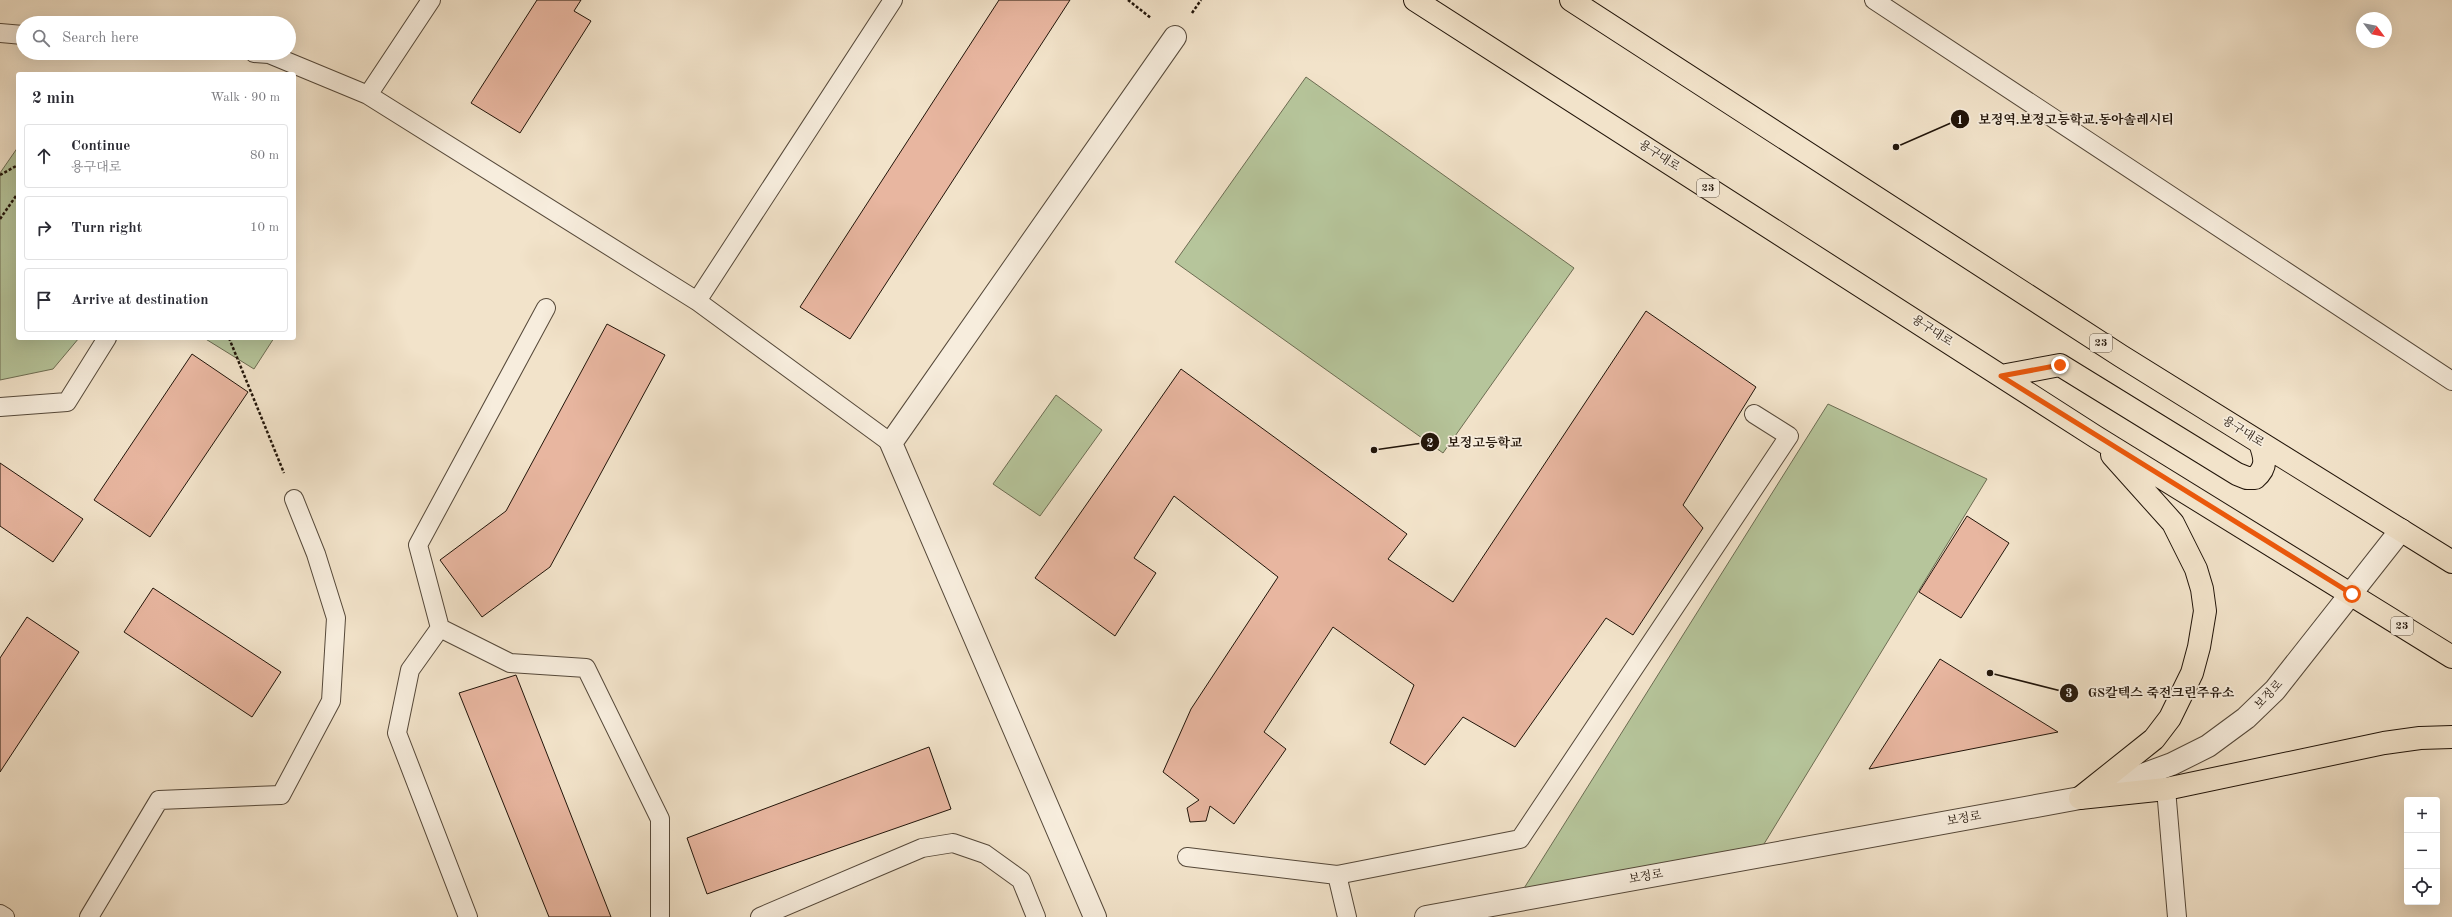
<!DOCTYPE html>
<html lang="en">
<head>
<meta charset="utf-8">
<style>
	body { margin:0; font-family:"Old Standard TT","Noto Serif KR",serif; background:#f2f2f3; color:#2b2b33 }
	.controls { position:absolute; right:12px; bottom:12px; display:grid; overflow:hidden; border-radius:4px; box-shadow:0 4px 16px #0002 }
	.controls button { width:36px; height:36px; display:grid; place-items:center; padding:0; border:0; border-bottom:1px solid #e1e1e2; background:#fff; color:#2b2b33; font:20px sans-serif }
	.compass { position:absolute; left:2356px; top:12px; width:36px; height:36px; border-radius:50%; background:#fff; box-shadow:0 4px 16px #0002; rotate:122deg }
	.stop { position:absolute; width:12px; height:12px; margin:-9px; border:3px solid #ea580c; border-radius:50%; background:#fff }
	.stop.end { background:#ea580c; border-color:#fff; box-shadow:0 1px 4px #0008 }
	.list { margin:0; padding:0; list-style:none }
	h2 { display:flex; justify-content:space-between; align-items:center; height:52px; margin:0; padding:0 16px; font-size:17px }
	h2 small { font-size:13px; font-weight:400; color:#7c7c81 }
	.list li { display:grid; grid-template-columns:26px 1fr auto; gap:12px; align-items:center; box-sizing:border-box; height:64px; margin:0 8px 8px; padding:0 8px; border:1px solid #e1e1e2; border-radius:4px }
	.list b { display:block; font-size:15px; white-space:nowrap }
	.list p { margin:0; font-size:13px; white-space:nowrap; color:#7c7c81 }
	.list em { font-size:13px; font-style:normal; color:#7c7c81 }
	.icon { flex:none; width:22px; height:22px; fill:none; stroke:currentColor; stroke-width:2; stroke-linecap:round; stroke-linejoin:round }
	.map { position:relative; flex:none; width:2452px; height:917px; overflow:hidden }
	.search { position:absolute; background:#fff; box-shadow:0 4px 16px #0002; left:16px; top:16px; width:280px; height:44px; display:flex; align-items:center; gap:10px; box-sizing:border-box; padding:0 14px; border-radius:22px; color:#7c7c81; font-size:15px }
	.panel { position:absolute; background:#fff; box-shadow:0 4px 16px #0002; left:16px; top:72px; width:280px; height:268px; border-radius:4px }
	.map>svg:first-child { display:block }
</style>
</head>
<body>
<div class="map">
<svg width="2452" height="917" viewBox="0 0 2452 917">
	<rect width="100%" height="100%" fill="#f2e3ca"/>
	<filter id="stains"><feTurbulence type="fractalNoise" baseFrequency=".005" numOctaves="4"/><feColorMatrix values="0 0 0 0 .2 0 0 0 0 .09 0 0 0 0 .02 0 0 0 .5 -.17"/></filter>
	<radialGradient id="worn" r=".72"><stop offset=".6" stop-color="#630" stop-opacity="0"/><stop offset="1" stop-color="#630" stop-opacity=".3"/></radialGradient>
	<path fill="#b6c59b" stroke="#6c6c52" d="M1306,77l268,191 -131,185 -268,-191z
		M18,147v191h61l-26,31 -53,11v-207z
		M204,338h70l-20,31z
		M1056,395l46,35 -62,86 -47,-32z
		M1828,404l159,75 -231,378 -240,44z"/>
	<path fill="#e8b6a0" stroke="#211409" d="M537,0h44l-7,11 17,10 -71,112 -49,-30z
		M999,0h71l-220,339 -50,-32z
		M1646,311l110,76 -73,118 20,23 -70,107 -27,-17 -91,129 -52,-30 -38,48 -35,-22 24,-58 -81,-58 -69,105 22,17 -52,75 -24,-18 -4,15 -16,1 -3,-14 12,-8 -36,-28 28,-63 87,-132 -104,-81 -40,62 22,15 -41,63 -80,-58 146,-209 226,165 -19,25 65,43z
		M607,324l58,31 -115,212 -68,50 -42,-57 66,-49z
		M192,354l56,38 -98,145 -56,-37z
		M0,463l83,56 -30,43 -53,-36z
		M1967,516l42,27 -48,75 -42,-26z
		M153,588l128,84 -29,45 -128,-85z
		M27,617l52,35 -79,120v-114z
		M1940,659l118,73 -189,37z
		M516,675l95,242h-62l-90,-224z
		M929,747l22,62 -244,85 -20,-56z"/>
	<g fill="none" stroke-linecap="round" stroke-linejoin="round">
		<g stroke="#554839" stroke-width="20">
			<path id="service" d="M1874,0l578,381
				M0,33l23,2
				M254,53l15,1 99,41 329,206 194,142
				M368,95l63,-95
				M697,301l196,-301
				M546,308l-128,237 22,83 70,35 76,5 74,151v98
				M0,407l67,-5 40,-64
				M440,628l-30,42 -13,63 71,184
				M2166,789l11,128
				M1187,857l150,18 10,42
				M1337,875l183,-36 269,-403 -35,-22
				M0,914l5,3
				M89,917l70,-117 122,-5 50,-94 5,-83 -20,-64 -22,-55
				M760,917l162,-69 31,-5 32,11 36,26 15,37"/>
		</g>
		<g stroke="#554839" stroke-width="24">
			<path id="minor" d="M1095,917l-204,-474 284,-406"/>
		</g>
		<g stroke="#554839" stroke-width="24">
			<path id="tertiary" d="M1426,917l654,-119 92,-34 36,-18 38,-28 29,-28 126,-160"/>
		</g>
		<g stroke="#211409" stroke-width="24">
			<path id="primary" d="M1415,0l681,437 356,220
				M1571,0l550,356 331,206
				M2001,376l59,-11 177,109 10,4h8c13,-11 10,-21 5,-35
				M2080,798l74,-59 16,-21 22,-45 7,-26 6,-36 -3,-22 -6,-20 -23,-46 -61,-68
				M2080,798l86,-9 218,-46 36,-5 32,-1"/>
		</g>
		<path stroke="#211409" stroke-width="2.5" stroke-dasharray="3 2" stroke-linecap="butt" d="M1128,0l23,18
			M1192,13l9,-13
			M0,175l18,-10
			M0,219l18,-26
			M229,338l55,135"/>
		<use href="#service" stroke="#f7eddd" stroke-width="18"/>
		<use href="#minor" stroke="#f7eddd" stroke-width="22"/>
		<use href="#tertiary" stroke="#f7eddd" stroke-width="22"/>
		<use href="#primary" stroke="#f2e3ca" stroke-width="22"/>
	</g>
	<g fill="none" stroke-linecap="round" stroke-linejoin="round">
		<path stroke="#ea580c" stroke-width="5" d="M2060,365l-59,11 351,218"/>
	</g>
	<g text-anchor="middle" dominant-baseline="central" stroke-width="3.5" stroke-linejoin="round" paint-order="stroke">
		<g fill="#f7eddd" stroke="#615549" stroke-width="1">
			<rect x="1697" y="179" width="22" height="18" rx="3"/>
			<rect x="2090" y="334" width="22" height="18" rx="3"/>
			<rect x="2391" y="617" width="22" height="18" rx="3"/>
		</g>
		<g font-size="11" font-weight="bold" fill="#211409">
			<text x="1708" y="188">23</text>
			<text x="2101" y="343">23</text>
			<text x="2402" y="626">23</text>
		</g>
		<g font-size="12" fill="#211409" stroke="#f7eddd">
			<text transform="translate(1659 156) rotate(33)">용구대로</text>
			<text transform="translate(1932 331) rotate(33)">용구대로</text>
			<text transform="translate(2243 432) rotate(32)">용구대로</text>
			<text transform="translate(2269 695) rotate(-47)">보정로</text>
			<text transform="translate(1964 819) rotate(-10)">보정로</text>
			<text transform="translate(1646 877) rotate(-10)">보정로</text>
		</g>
	</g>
	<path fill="none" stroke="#211409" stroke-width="1.5" d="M1896 147L1960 119M1374 450L1430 442M1990 673L2069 693"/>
	<g fill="#211409" stroke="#f7eddd" stroke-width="1.5">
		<circle cx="1896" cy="147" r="4"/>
		<circle cx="1374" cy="450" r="4"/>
		<circle cx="1990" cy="673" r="4"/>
		<circle cx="1960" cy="119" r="10"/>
		<circle cx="1430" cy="442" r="10"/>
		<circle cx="2069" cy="693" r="10"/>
	</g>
	<g font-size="12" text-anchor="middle" font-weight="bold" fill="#fff">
		<text x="1960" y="124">1</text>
		<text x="1430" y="447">2</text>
		<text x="2069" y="697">3</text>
	</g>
	<g font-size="13" text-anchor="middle" font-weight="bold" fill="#211409" stroke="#f7eddd" stroke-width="3.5" stroke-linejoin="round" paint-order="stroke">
		<text x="2076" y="124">보정역.보정고등학교.동아솔레시티</text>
		<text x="1485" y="447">보정고등학교</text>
		<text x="2161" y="697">GS칼텍스 죽전크린주유소</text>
	</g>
	<rect width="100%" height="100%" filter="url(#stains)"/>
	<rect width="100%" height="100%" fill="url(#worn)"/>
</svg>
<div class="controls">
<button>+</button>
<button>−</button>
<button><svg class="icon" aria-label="locate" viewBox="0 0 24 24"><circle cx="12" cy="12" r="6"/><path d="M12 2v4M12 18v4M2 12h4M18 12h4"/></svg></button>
</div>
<svg class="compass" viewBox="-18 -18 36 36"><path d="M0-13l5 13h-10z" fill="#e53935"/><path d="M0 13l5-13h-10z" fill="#7c7c81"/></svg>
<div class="stop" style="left:2352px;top:594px"></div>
<div class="stop end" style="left:2060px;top:365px"></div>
<div class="search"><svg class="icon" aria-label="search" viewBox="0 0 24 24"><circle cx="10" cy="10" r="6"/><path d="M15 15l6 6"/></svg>Search here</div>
<section class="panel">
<h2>2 min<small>Walk · 90 m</small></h2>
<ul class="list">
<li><svg class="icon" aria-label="ahead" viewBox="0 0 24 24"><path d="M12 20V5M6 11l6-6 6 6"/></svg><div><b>Continue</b><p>용구대로</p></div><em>80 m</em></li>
<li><svg class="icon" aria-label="right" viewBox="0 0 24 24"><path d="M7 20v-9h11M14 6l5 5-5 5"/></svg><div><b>Turn right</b></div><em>10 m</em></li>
<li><svg class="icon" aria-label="arrive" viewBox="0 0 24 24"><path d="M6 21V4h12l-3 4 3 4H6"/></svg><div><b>Arrive at destination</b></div></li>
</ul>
</section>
</div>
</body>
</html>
